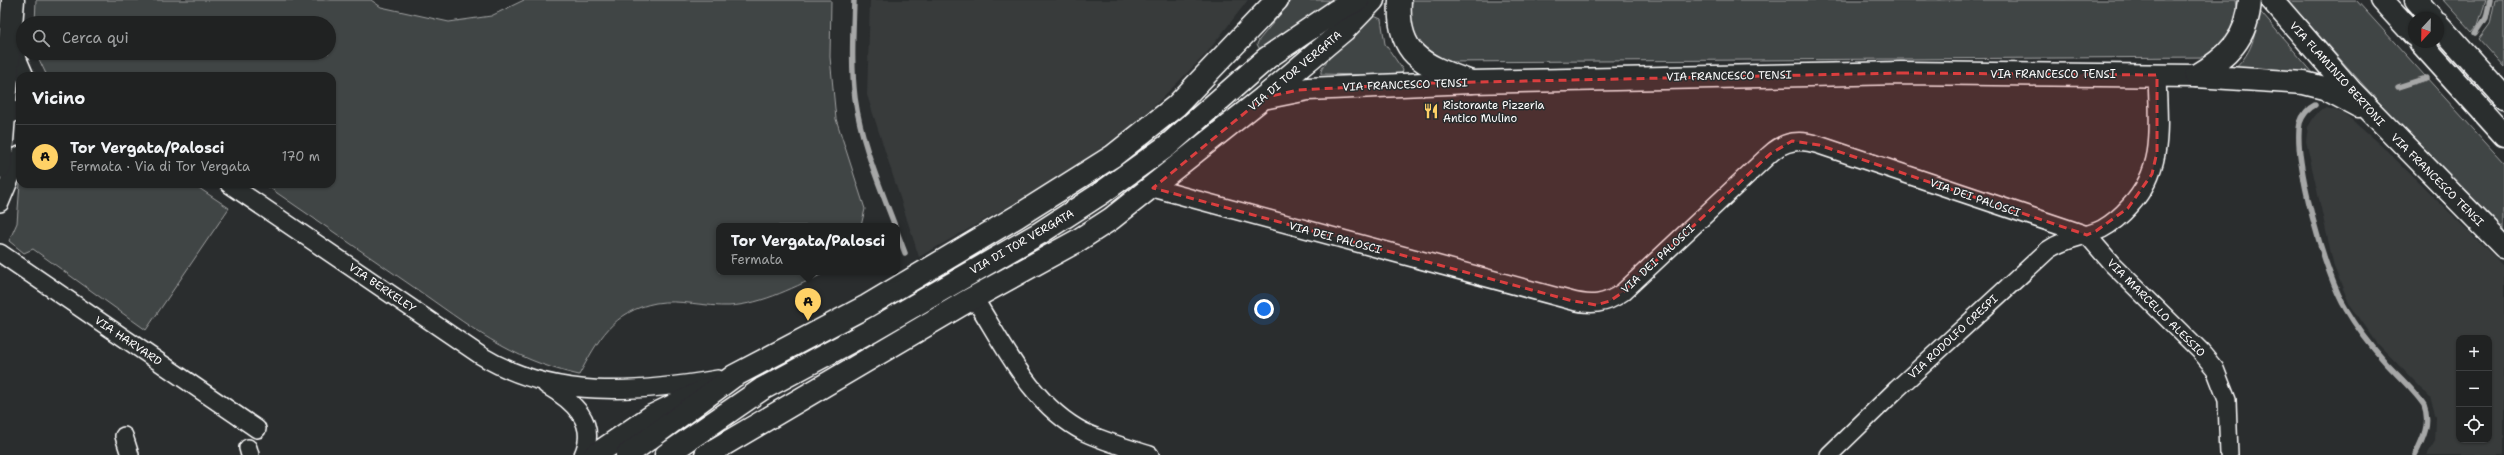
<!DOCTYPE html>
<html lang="it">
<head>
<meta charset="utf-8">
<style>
	body { margin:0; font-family:"Shantell Sans",sans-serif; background:#282a2a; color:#f1f3f6 }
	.controls { position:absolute; right:12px; bottom:12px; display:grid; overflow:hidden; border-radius:8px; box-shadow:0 1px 3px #0004 }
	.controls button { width:36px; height:36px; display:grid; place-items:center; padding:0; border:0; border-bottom:1px solid #3d3f40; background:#202222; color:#f1f3f6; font:20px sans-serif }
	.compass { position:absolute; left:2408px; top:12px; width:36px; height:36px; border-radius:50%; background:#202222; box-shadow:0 1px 3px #0004; rotate:202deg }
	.you { position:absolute; left:1264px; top:309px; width:14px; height:14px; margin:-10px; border:3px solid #fff; border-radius:50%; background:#1a73e8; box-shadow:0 0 0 6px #1a73e833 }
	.badge { display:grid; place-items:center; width:26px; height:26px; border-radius:50%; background:#ffd166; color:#111; font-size:13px; font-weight:700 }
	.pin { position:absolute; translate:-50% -33px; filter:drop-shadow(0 1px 2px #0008) }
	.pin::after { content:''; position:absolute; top:21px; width:14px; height:12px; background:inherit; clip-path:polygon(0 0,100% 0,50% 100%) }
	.popup { position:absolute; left:716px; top:223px; width:184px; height:52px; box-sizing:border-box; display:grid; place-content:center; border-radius:8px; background:#202222; filter:drop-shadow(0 1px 3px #0005); font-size:13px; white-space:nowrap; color:#a2a4a5 }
	.popup b { font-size:15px; color:#f1f3f6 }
	.popup::after { content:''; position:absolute; left:50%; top:100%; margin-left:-8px; border:8px solid transparent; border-top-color:#202222 }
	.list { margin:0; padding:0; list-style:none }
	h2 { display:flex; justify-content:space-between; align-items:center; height:52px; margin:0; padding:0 16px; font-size:17px }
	h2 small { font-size:13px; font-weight:400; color:#a2a4a5 }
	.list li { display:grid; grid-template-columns:26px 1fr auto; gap:12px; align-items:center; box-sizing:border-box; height:64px; padding:0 16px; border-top:1px solid #3d3f40 }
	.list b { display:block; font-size:15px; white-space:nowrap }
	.list p { margin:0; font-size:13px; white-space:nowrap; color:#a2a4a5 }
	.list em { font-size:13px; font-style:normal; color:#a2a4a5 }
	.icon { flex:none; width:22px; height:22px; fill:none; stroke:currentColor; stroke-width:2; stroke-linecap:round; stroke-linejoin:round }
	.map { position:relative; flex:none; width:2504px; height:455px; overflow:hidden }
	.search { position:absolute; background:#202222; box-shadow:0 1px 3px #0004; left:16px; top:16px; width:320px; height:44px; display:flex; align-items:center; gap:10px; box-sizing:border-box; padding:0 14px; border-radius:22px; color:#a2a4a5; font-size:15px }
	.panel { position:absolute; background:#202222; box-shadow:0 1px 3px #0004; left:16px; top:72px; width:320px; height:116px; border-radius:12px }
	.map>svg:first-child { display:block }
</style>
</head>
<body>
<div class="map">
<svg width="2504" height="455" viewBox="0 0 2504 455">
	<rect width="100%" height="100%" fill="#2a2d2e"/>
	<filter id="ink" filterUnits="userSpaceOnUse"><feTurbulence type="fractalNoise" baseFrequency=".025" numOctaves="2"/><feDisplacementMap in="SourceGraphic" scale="8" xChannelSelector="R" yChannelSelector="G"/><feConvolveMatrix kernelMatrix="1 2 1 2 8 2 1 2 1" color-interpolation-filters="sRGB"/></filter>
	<g filter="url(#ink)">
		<path fill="#373a3b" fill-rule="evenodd" d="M870,0h378l-42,54 -64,64 -53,39 -46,30 -124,70 -52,-162z
			M2327,108l17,5 42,37 118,116v189h-77l8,-14 1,-24 -6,-20 -53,-54 -28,-40 -15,-36 -28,-126 2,-14 6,-10 5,-6zM2459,338h30v102h-30z"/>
		<path fill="#414445" stroke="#a0a2a2" d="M36,0h335l10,7 68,15 42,-6 33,-16h307l-1,57 6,62 29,90 -4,17h-142v46h108c-31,14 -63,32 -98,34 -22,1 -51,-7 -73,-3 -43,8 -58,37 -77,72 -71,-16 -109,-49 -167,-89 -49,-34 -99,-68 -148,-102h68v-108h-285l-11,-23h293v-30h-294z
			M1292,0h44l-75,49 -2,-1 -2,-4 2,-4z
			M1413,0h823l3,23 -30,34 -764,5c-6,-2 -16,-4 -21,-8 -16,-14 -19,-35 -11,-54z
			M2287,0h69l148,163v67l-101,-101z
			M2443,0h43l-8,25 -6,7z
			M2495,0h9v67l-25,-28 11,-15z
			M2257,8l63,73 -90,-8c22,-18 27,-38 27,-65z
			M1374,16l7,3 4,25 18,26 -1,3 -5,3 -76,-2c-3,-11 43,-49 53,-58z
			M20,183l173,1 36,24 -83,122 -113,-81 -9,4 -15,-12 8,-18z"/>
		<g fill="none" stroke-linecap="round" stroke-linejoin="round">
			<path stroke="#a6a7a7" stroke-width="5.5" d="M854,0c-1,32 -3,66 1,98 6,44 24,86 40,128
				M2476,33l10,-15 4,-18
				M2398,87l28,-9
				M2315,105c-8,4 -12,9 -15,18 -8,35 26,155 46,186 11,19 25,37 40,54 12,13 28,27 38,42 7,18 -1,34 -9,50
				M897,232l8,21"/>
			<g stroke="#fff" stroke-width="20">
				<path id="minor" d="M10,41l15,35
					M5,117l15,-7
					M229,184l251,171c73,45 157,38 238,24
					M1153,188l416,112c22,6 36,5 54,-8l147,-138c15,-14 30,-15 49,-9l268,90
					M0,203l20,-48
					M2087,235l25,29 89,88 14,17 12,31 2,55
					M0,253l257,176
					M974,298c30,47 57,107 110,134 21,10 44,16 66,23
					M546,385c27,16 52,37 37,70
					M124,436l6,19
					M248,448l2,7
					M1829,455l68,-66 151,-139c17,-12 35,-12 54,-21 11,-6 20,-14 28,-23 36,-39 28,-82 27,-131"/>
			</g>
			<g stroke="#fff" stroke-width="25">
				<path id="tertiary" d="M1268,97l40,-8 163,-7
					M0,167l13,-167
					M595,455l57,-39 56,-27
					M706,455l258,-152 113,-62 34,-22 152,-121 81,-68 29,-30"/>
			</g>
			<g stroke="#fff" stroke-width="25">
				<path id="secondary" d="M1400,0c-4,57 25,65 71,82l430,-9 295,3
					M627,455l107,-79 133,-70 151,-90 95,-60 63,-50 101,-106
					M666,455l96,-66 110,-59 168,-97 60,-39 67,-48 100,-88 69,-47 22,-11"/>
			</g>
			<g stroke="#fff" stroke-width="25">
				<path id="trunk" d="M2272,0l79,91 153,156
					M2196,76l108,7 20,5 34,18
					M2196,76c31,-18 52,-38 54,-76"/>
			</g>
			<g stroke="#fff" stroke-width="25">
				<path id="motorway" d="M2382,0l32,35
					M2416,0l16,18
					M2438,24l66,73
					M2420,42l84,93"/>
			</g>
			<use href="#minor" stroke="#2a2d2e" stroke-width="17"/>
			<use href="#tertiary" stroke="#2a2d2e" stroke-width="22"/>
			<use href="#secondary" stroke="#2a2d2e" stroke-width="22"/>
			<use href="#trunk" stroke="#2a2d2e" stroke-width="22"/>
			<use href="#motorway" stroke="#2a2d2e" stroke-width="22"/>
		</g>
	</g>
	<path fill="#da3e3e" fill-opacity="0.2" stroke="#da3e3e" stroke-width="3" stroke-dasharray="8 5" stroke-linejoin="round" d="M1901,73l256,2v77l-5,22 -24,34 -32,23 -9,4 -268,-90 -27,-4 -22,13 -147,138 -13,9 -14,4 -27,-5 -416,-112 110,-90 35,-8 135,-7z"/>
	<defs>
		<g id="restaurant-bare" transform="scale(1.2)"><path d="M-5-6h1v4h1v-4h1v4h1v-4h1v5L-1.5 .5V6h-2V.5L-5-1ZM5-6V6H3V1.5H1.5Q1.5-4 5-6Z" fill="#ffd166" stroke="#2a2d2e" stroke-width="2.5" paint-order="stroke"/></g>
	</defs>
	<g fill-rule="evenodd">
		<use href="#restaurant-bare" x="1431" y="111"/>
	</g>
	<g text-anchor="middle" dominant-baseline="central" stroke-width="3" stroke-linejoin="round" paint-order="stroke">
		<g font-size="11" fill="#fff" stroke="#2a2d2e">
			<text transform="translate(1295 71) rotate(-40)">VIA DI TOR VERGATA</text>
			<text x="2053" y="74">VIA FRANCESCO TENSI</text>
			<text transform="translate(2337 74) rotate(48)">VIA FLAMINIO BERTONI</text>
			<text transform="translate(1729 76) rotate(-1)">VIA FRANCESCO TENSI</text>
			<text transform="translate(1405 85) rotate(-2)">VIA FRANCESCO TENSI</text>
			<text transform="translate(2437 180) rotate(45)">VIA FRANCESCO TENSI</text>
			<text transform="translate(1975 198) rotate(19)">VIA DEI PALOSCI</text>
			<text transform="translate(1335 238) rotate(15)">VIA DEI PALOSCI</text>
			<text transform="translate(1022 242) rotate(-30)">VIA DI TOR VERGATA</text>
			<text transform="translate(1658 259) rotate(-43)">VIA DEI PALOSCI</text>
			<text transform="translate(382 288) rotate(34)">VIA BERKELEY</text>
			<text transform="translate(2156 308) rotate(45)">VIA MARCELLO ALESSIO</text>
			<text transform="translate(1953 337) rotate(-43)">VIA RODOLFO CRESPI</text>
			<text transform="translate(128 341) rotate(34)">VIA HARVARD</text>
		</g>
		<g font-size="11" fill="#fff" stroke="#2a2d2e" text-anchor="start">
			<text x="1443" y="105">Ristorante Pizzeria<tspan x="1443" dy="13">Antico Mulino</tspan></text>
		</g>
	</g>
</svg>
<div class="controls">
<button>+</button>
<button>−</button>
<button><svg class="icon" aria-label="locate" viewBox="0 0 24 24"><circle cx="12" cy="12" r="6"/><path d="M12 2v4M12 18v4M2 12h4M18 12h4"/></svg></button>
</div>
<svg class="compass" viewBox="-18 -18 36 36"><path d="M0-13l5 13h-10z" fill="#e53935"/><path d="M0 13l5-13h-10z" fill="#a2a4a5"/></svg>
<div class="you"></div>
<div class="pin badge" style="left:808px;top:321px">A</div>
<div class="popup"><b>Tor Vergata/Palosci</b>Fermata</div>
<div class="search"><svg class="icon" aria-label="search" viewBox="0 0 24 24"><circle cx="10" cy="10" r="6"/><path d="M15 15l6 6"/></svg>Cerca qui</div>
<section class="panel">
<h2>Vicino<small></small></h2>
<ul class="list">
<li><span class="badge">A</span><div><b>Tor Vergata/Palosci</b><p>Fermata · Via di Tor Vergata</p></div><em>170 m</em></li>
</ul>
</section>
</div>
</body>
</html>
